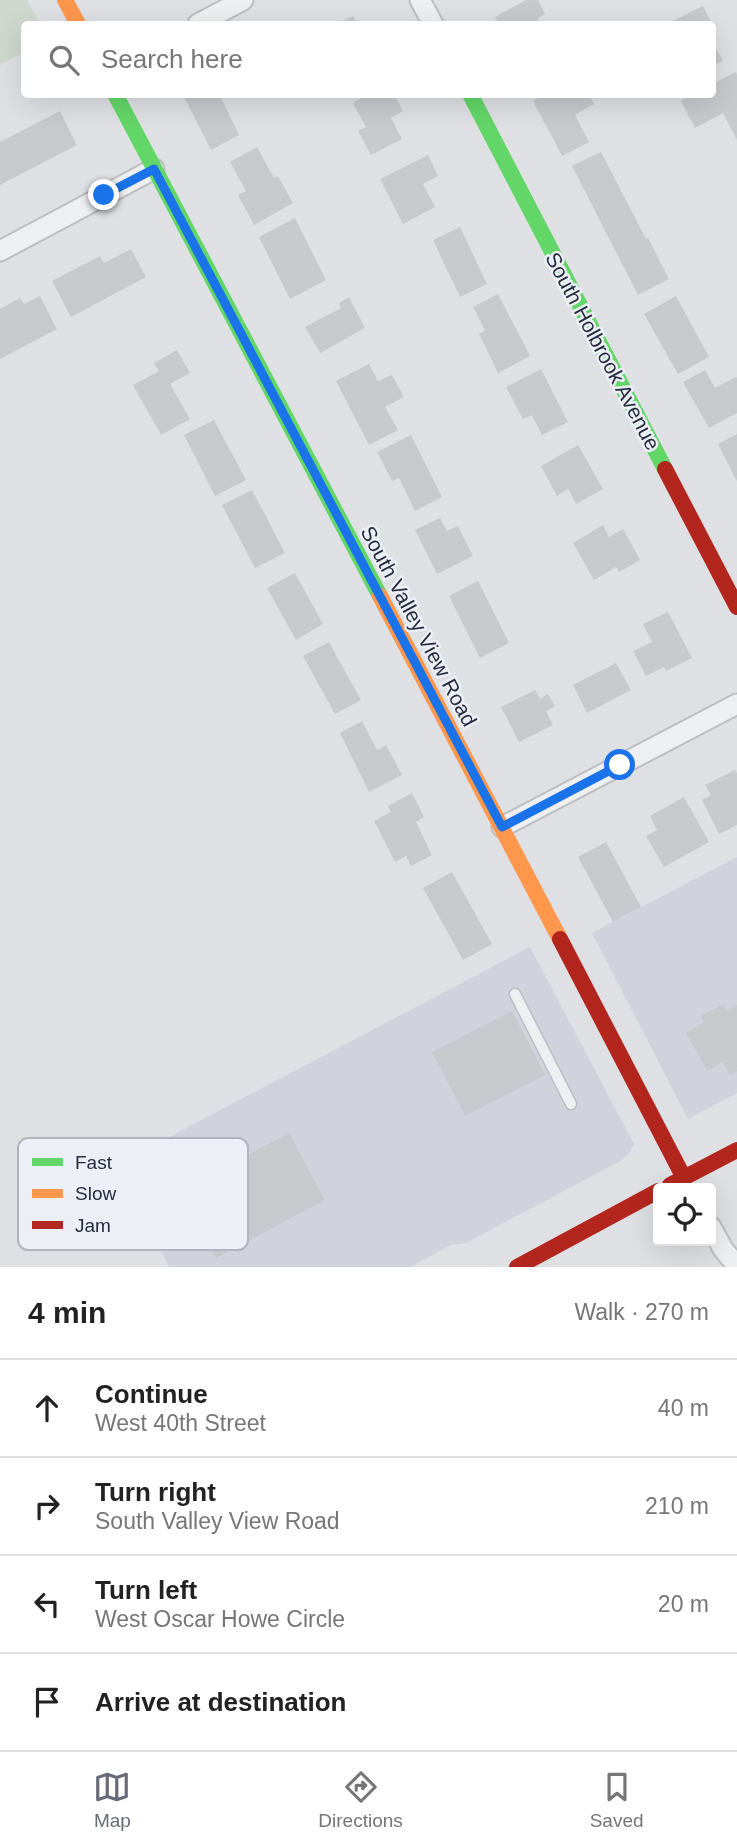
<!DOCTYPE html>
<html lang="en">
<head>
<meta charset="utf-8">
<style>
	body { margin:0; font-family:Helvetica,sans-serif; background:#f6f6f6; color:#222 }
	.controls { position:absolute; right:21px; bottom:21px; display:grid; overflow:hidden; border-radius:7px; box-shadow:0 7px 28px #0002 }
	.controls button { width:63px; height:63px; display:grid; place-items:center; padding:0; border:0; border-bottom:2px solid #e0e0e0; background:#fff; color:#222; font:35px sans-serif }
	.stop { position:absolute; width:21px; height:21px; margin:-16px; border:5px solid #1a73e8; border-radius:50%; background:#fff }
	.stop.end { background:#1a73e8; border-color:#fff; box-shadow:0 2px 7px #0008 }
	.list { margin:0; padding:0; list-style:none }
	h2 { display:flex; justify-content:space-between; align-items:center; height:91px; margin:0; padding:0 28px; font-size:30px }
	h2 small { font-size:23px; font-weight:400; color:#767676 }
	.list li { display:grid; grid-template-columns:46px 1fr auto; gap:21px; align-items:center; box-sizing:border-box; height:98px; padding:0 28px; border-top:2px solid #e0e0e0 }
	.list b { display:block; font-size:26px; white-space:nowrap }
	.list p { margin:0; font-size:23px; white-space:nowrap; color:#767676 }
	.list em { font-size:23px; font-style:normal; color:#767676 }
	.icon { flex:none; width:38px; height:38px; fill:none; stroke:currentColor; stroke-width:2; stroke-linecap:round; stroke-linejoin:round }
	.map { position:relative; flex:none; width:737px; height:1267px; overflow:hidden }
	.search { position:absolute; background:#fff; box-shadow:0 7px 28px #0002; left:21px; right:21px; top:21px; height:77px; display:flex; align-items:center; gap:18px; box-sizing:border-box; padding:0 24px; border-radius:7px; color:#767676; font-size:26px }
	.sheet { height:483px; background:#fff }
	nav { display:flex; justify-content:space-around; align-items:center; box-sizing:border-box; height:98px; border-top:2px solid #e0e0e0; background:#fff; font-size:19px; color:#767676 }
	nav a { display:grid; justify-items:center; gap:4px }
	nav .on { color:#676b78 }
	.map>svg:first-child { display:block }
</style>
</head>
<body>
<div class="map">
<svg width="737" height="1267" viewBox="0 0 737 1267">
	<rect width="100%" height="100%" fill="#dfe0e4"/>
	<path fill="#d0d3db" d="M737,857v236l-49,26 -96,-186z
		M530,947l104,197 -5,10 -7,6 -156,83 -15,2 -41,22h-241l-53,-102z"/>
	<path fill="#ced8cf" d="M0,0h27l13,24h-16v28l-24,13z"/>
	<path fill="#c7c9cd" d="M526,0h12l7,14 -8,5 3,5h-41l-4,-7z
		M703,6l9,18h-37l-2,-3z
		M353,16l4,8h-21z
		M712,41l11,20 -11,5z
		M736,72l1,3v65l-14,-27 -28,15 -14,-27 12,-7h19v-10z
		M190,94h29l20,41 -28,15 -27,-53z
		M367,94h27l9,17 -12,7 11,21 -31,16 -13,-24 8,-4 -13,-24z
		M545,94h44l5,10 -19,11 14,27 -27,14 -29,-55z
		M60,111l17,34 -77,40v-43z
		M257,147l17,31 4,-2 15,27 -39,22 -16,-30 8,-4 -16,-29z
		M601,152l45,87 2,-1 21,41 -31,16 -66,-129z
		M428,155l10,21 -15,8 12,23 -32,17 -23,-45z
		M295,218l31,62 -36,19 -31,-62z
		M460,227l27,57 -27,13 -27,-57z
		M131,249l15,28 -75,40 -19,-36 48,-25 4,7z
		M498,294l32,62 -32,17 -19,-39 6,-3 -12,-24z
		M40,296l17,33 -57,30v-50l20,-11 4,6z
		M676,296l33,61 -31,17 -34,-60z
		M349,297l16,31 -45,25 -15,-26 36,-19 -2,-5z
		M177,350l13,23 -20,11 20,35 -29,16 -28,-50 26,-14 -5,-8z
		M369,364l9,17 14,-6 12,22 -19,10 13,23 -29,15 -33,-64z
		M541,369l27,53 -26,13 -10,-20 -9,4 -17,-32z
		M705,370l10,18 21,-11 1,1v35l-28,15 -26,-46z
		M214,420l32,60 -31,16 -31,-61z
		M737,434v47l-19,-37z
		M411,435l31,62 -27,14 -16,-33 -7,3 -15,-29z
		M578,445l25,44 -27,15 -8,-15 -11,7 -16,-30z
		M252,490l33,63 -30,15 -33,-63z
		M440,518l7,13 11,-5 15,30 -36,18 -22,-44z
		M603,525l6,12 14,-8 17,31 -21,12 -3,-5 -22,13 -21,-37z
		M295,573l28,51 -27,16 -29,-52z
		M478,581l31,62 -29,15 -31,-62z
		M668,612l24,46 -26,13 -2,-4 -18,9 -13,-25 19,-9 -9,-18z
		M329,642l32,58 -26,14 -32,-58z
		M616,663l15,27 -44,23 -14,-28z
		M535,690l5,9 8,-5 7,12 -9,5 7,14 -34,17 -18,-35z
		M362,721l15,29 9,-5 16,30 -33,17 -29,-59z
		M735,770l2,3v52l-18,9 -17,-34 9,-5 -6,-10z
		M412,793l12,24 -8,5 16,33 -21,11 -5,-10 -11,6 -21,-41 17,-9 -3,-6z
		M684,797l25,45 -45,25 -18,-31 11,-6 -7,-14z
		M606,842l35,65 -28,15 -35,-65z
		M452,872l40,72 -29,16 -40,-72z
		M724,1004l3,6 10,-5v66l-7,4 -7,-13 -16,9 -21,-38 18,-11 -3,-6z
		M512,1011l33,64 -80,41 -33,-64z
		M289,1133l36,67 -109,58 -29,-54 20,-11 -7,-13z"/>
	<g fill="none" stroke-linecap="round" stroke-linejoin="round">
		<g stroke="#bdbec2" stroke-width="13">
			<path id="lane" d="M515,994l56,110"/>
		</g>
		<g stroke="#bdbec2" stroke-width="23">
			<path id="street" d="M420,0l13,24
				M198,24l45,-24
				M0,251l154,-82
				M502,827l235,-123
				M711,1227l12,22 14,17"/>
		</g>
		<use href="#lane" stroke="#eeeff1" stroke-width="10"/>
		<use href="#street" stroke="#eeeff1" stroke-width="19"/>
		<path stroke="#63d668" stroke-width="16" d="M115,94l265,502
			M470,94l195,375"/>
		<path stroke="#ff974d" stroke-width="16" d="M65,0l13,24
			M380,596l180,343"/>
		<path stroke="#b3261e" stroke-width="16" d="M665,469l72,138
			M560,939l124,239
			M670,1185l67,-35
			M517,1267l141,-76"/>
	</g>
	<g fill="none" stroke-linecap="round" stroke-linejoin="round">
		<path stroke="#1a73e8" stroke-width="9" d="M104,195l50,-26 348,658 118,-62"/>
	</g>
	<g text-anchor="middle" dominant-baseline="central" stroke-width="5" stroke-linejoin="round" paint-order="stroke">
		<g font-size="21" fill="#262c3e" stroke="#eceff5">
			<text transform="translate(603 351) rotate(62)">South Holbrook Avenue</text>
			<text transform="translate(419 626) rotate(62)">South Valley View Road</text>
		</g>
	</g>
	<rect x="18" y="1138" width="230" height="112" rx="10" fill="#eceff5" stroke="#b1b4be" stroke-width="2"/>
	<rect x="32" y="1158" width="31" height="8" fill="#63d668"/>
	<rect x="32" y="1189" width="31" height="9" fill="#ff974d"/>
	<rect x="32" y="1221" width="31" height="8" fill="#b3261e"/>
	<g font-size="19" fill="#262c3e">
		<text x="75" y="1169">Fast</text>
		<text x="75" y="1200">Slow</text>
		<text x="75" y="1232">Jam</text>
	</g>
</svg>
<div class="controls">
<button><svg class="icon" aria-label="locate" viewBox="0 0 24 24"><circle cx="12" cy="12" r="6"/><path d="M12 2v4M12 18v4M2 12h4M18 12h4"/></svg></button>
</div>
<div class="stop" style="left:620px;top:765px"></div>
<div class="stop end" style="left:104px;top:195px"></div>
<div class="search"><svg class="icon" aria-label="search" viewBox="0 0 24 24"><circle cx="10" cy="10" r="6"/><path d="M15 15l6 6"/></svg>Search here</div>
</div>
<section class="sheet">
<h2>4 min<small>Walk · 270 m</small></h2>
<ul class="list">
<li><svg class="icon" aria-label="ahead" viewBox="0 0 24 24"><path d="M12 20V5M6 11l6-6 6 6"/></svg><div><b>Continue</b><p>West 40th Street</p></div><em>40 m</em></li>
<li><svg class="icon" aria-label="right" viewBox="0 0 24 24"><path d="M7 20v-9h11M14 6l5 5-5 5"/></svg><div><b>Turn right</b><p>South Valley View Road</p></div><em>210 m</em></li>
<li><svg class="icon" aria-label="left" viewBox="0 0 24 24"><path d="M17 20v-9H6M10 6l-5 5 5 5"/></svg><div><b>Turn left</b><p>West Oscar Howe Circle</p></div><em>20 m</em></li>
<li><svg class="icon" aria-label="arrive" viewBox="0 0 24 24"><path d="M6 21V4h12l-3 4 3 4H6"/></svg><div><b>Arrive at destination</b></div></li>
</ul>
</section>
<nav>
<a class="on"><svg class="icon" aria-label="map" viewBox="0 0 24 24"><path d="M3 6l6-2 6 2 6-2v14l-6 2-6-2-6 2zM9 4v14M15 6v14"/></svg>Map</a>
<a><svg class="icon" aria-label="directions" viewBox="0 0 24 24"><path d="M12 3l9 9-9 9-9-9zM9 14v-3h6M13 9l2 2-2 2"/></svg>Directions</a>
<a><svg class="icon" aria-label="saved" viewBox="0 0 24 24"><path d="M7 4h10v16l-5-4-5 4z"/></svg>Saved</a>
</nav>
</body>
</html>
